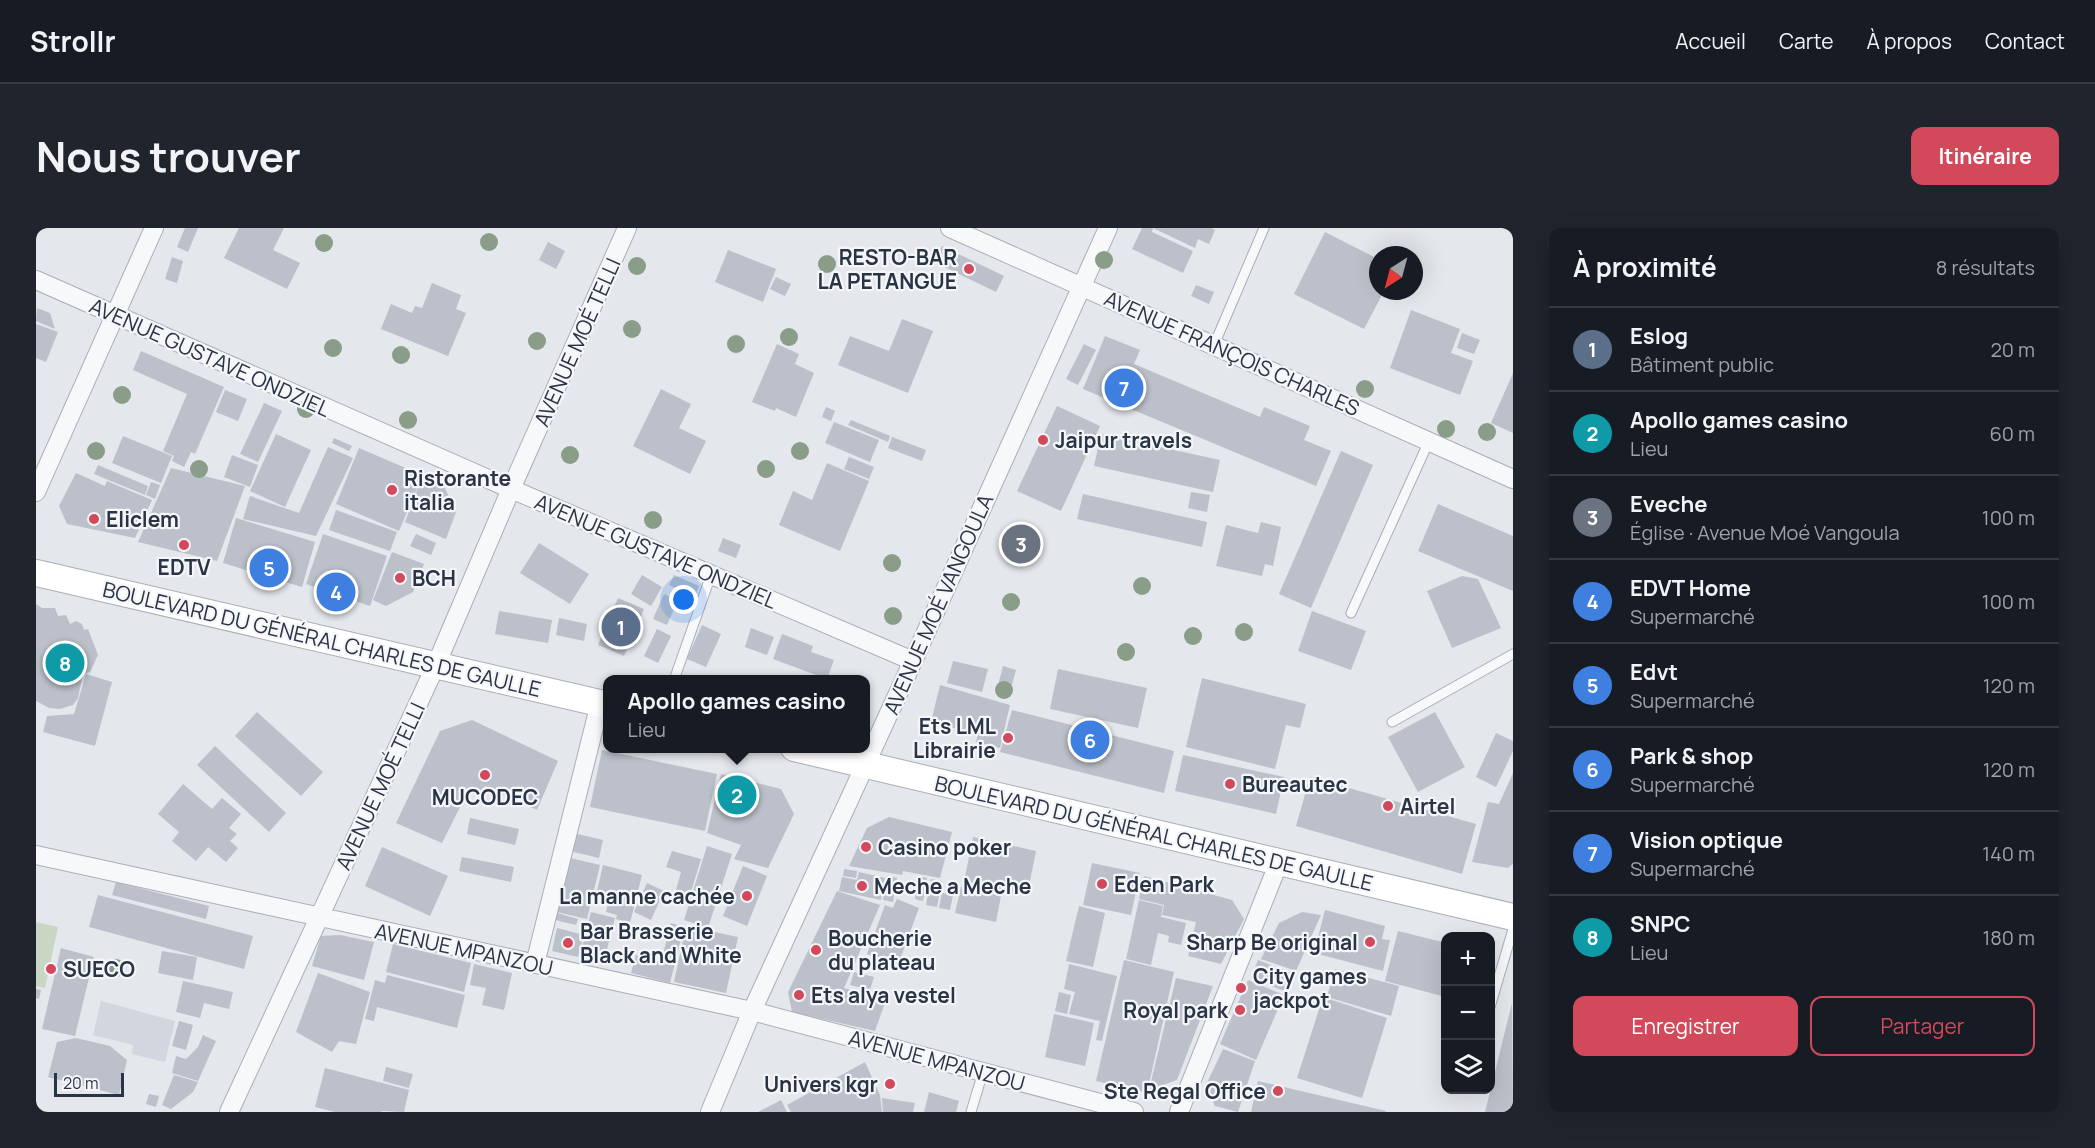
<!DOCTYPE html>
<html lang="fr">
<head>
<meta charset="utf-8">
<style>
	body { margin:0; font-family:Manrope,sans-serif; background:#20242c; color:#f1f3f6 }
	.controls { position:absolute; right:18px; bottom:18px; display:grid; overflow:hidden; border-radius:12px; box-shadow:0 6px 24px #0002 }
	.controls button { width:54px; height:54px; display:grid; place-items:center; padding:0; border:0; border-bottom:2px solid #363941; background:#171b24; color:#f1f3f6; font:30px sans-serif }
	.compass { position:absolute; left:1333px; top:18px; width:54px; height:54px; border-radius:50%; background:#171b24; box-shadow:0 6px 24px #0002; rotate:216deg }
	.scale { position:absolute; left:18px; bottom:15px; width:70px; box-sizing:border-box; padding-left:6px; border:3px solid #2b3445; border-top:0; font-size:16px; line-height:21px; white-space:nowrap; color:#2b3445; -webkit-text-stroke:4px #f4f6f9; paint-order:stroke }
	.you { position:absolute; left:648px; top:372px; width:21px; height:21px; margin:-15px; border:4px solid #fff; border-radius:50%; background:#1a73e8; box-shadow:0 0 0 9px #1a73e833 }
	.badge { display:grid; place-items:center; width:39px; height:39px; border-radius:50%; background:#d1495b; color:#fff; font-size:20px; font-weight:700 }
	.pin { position:absolute; translate:-50% -50%; border:3px solid #fff; box-shadow:0 2px 6px #0006 }
	.popup { position:absolute; left:567px; top:447px; width:267px; height:78px; box-sizing:border-box; display:grid; place-content:center; border-radius:12px; background:#171b24; filter:drop-shadow(0 2px 4px #0005); font-size:20px; white-space:nowrap; color:#9ea1a6 }
	.popup b { font-size:22px; color:#f1f3f6 }
	.popup::after { content:''; position:absolute; left:50%; top:100%; margin-left:-12px; border:12px solid transparent; border-top-color:#171b24 }
	.list { margin:0; padding:0; list-style:none }
	h2 { display:flex; justify-content:space-between; align-items:center; height:78px; margin:0; padding:0 24px; font-size:26px }
	h2 small { font-size:20px; font-weight:400; color:#9ea1a6 }
	.list li { display:grid; grid-template-columns:39px 1fr auto; gap:18px; align-items:center; box-sizing:border-box; height:84px; padding:0 24px; border-top:2px solid #363941 }
	.list b { display:block; font-size:22px; white-space:nowrap }
	.list p { margin:0; font-size:20px; white-space:nowrap; color:#9ea1a6 }
	.list em { font-size:20px; font-style:normal; color:#9ea1a6 }
	.actions { display:flex; gap:12px; padding:18px 24px }
	.actions a { flex:1; padding:14px 0; border:2px solid #d1495b; border-radius:12px; text-align:center; font-size:21px; color:#d1495b }
	.actions .main { background:#d1495b; color:#fff }
	.icon { flex:none; width:33px; height:33px; fill:none; stroke:currentColor; stroke-width:2; stroke-linecap:round; stroke-linejoin:round }
	.map { position:relative; flex:none; width:1477px; height:884px; overflow:hidden; border-radius:12px }
	header { display:flex; align-items:center; gap:36px; box-sizing:border-box; height:84px; padding:0 30px; background:#171b24; border-bottom:2px solid #363941 }
	header strong { font-size:28px }
	nav { display:flex; gap:33px; margin-inline-start:auto; font-size:21px }
	.intro { display:flex; align-items:center; justify-content:space-between; box-sizing:border-box; height:144px; padding:0 36px }
	h1 { margin:0; font-size:42px }
	.button { padding:15px 27px; border-radius:12px; background:#d1495b; color:#fff; font-size:21px; font-weight:700 }
	main { display:flex; gap:36px; padding:0 36px }
	aside { flex:1; background:#171b24; border-radius:12px; box-shadow:0 6px 24px #0002 }
	.map>svg:first-child { display:block }
</style>
</head>
<body>
<header>
<strong>Strollr</strong>
<nav><a>Accueil</a><a>Carte</a><a>À propos</a><a>Contact</a></nav>
</header>
<div class="intro"><h1>Nous trouver</h1><a class="button">Itinéraire</a></div>
<main>
<div class="map">
<svg width="1477" height="884" viewBox="0 0 1477 884">
	<rect width="100%" height="100%" fill="#e4e7ec"/>
	<path fill="#d2d6de" d="M65,773l74,20 -10,41 -33,-8 1,-9 -40,-10z"/>
	<path fill="#c9d6c5" d="M0,694l22,5 -13,61 -9,-2z"/>
	<path fill="#bbc0ca" d="M149,0h13l-10,24 -11,-5z
		M203,0h45l-11,22 27,13 -13,26 -63,-31z
		M1106,0h69l4,2 -6,14 -11,-5 -3,9 -42,-20 -1,4 41,19 -10,22 -51,-24z
		M1289,4l53,27v32h6l-20,38 -70,-35z
		M512,14l17,9 -9,18 -17,-9z
		M906,18l62,30 -8,16 -62,-30z
		M692,22l48,19 -13,33 -48,-20z
		M136,29l11,4 -6,22 -12,-4z
		M740,49l15,7 -6,12 -15,-7z
		M396,55l29,12 -5,14 10,4 -18,43 -67,-27 10,-25 21,9 3,-7 7,2z
		M1160,57l18,7 -5,12 -18,-8z
		M1,80l13,5 5,16 -19,-8z
		M1375,82l49,19 -9,24 22,8 -13,34 -70,-27z
		M866,91l31,12 -25,62 -70,-28 12,-29 39,15z
		M0,96l22,8 -12,30 -10,-4z
		M1426,105l18,7 -6,14 -17,-6z
		M1069,108l35,14 -6,14 126,53 4,-10 46,19 -6,14 27,11 -15,35 -233,-97z
		M741,116l22,10 -4,10 19,9 -18,44 -20,-9 -1,3 -23,-9z
		M1048,116l12,6 -18,35 -12,-6z
		M105,123l83,36 -29,67 -4,-2 -7,15 -12,-6 2,-5 -11,-5 24,-57 -54,-24z
		M1477,145v60l-22,-10z
		M625,161l30,15 -12,24 27,13 -16,33 -57,-28z
		M189,162l22,9 -9,22 -22,-9z
		M228,175l18,8 -24,51 -18,-8z
		M1021,178l43,20 -39,85 -44,-20z
		M790,179l9,4 -4,10 -9,-4z
		M815,192l39,16 -2,6 -40,-17z
		M798,194l45,18 -9,22 -45,-19z
		M240,206l35,16 -26,57 -35,-16z
		M1065,206l119,26 -7,32 -119,-26z
		M87,208l49,20 -11,27 -49,-20z
		M856,209l34,13 -4,11 -34,-13z
		M298,210l18,8 -3,5 -17,-8z
		M292,219l25,11 -37,78 -73,-17 7,-23 49,17z
		M323,220l84,36 13,28 -10,27 -41,-17 16,-43 -22,52 -63,-27z
		M1305,223l32,14 -62,143 -32,-14z
		M196,227l26,10 -8,22 -26,-10z
		M813,229l25,10 -5,12 -25,-10z
		M791,235l42,18 -29,70 -61,-26 14,-34 19,9z
		M62,237l50,21 -3,9 -51,-21z
		M135,240l74,18 -28,75 -79,-19z
		M40,245l29,13 2,-5 45,19 -17,38 -68,-14 -8,-18z
		M115,254l9,3 -5,14 -9,-4z
		M1155,264l19,3 -3,17 -19,-4z
		M1047,266l124,28 -5,25 -125,-28z
		M1402,276l75,32v55l-95,-40z
		M300,282l61,22 -7,19 -61,-21z
		M200,290l79,24 -13,45 -79,-24z
		M1225,294l20,5 -8,39 -8,-2 -3,12 -46,-10 10,-41 32,8z
		M287,306l64,22 -17,50 -64,-22z
		M380,306l20,9 -5,12 -21,-9z
		M687,310l18,7 -5,13 -18,-7z
		M503,315l50,31 -19,30 -50,-31z
		M356,324l32,12 -11,28 -27,14 -13,-6z
		M606,347l20,12 -11,19 -20,-12z
		M638,347l25,11 -4,11 -26,-12z
		M1426,348l16,3 23,49 -49,20 -25,-57z
		M628,366l14,6 -11,25 -14,-6z
		M582,370l26,11 -20,47 -26,-11z
		M0,376l6,4h13l3,8 8,-1 4,9 6,-3 6,3 2,6 4,-1 10,26 -8,17 -7,2 -5,24 -5,7 -13,4 -11,-1 -13,-7z
		M463,383l53,9 -4,23 -53,-9z
		M1276,383l54,20 -15,39 -53,-19z
		M523,390l28,6 -3,17 -28,-6z
		M666,397l19,9 -15,33 -19,-8z
		M715,400l23,9 -7,18 -22,-8z
		M621,401l14,7 -13,27 -14,-7z
		M746,406l31,12 -2,6 23,8 -7,19 -54,-20z
		M917,433l35,8 -6,23 -35,-9z
		M967,438l13,4 -7,26 -13,-3z
		M1022,441l89,19 -9,40 -88,-19z
		M50,446l26,8 -17,64 -52,-14 4,-16 27,-2z
		M1166,450l104,26 -6,24 -14,-3 -11,44 -89,-22z
		M904,457l70,20 -10,43 -24,-6 2,-8 -47,-12z
		M976,482l162,41 -10,42 -164,-41z
		M221,484l66,60 -22,24 -66,-60z
		M1399,484l30,55 -47,25 -30,-55z
		M436,492l86,41 -21,49 -52,-24 -4,8 -12,-5 -27,54 -46,-20 44,-92z
		M1460,505l17,8v10l-17,36 -20,-10z
		M179,518l71,67 -17,19 -72,-67z
		M566,522l115,24 -12,57 -115,-24z
		M1147,527l101,22 -8,37 -101,-23z
		M1477,545v91l-5,4 -36,-6 16,-60 11,2z
		M685,546l60,15 13,25 -26,54 -34,-9 7,-14 -34,-12z
		M1274,549l166,47 -14,50 -166,-48z
		M147,556l29,25 10,-11 19,16 -12,14 8,6 -7,7 8,7 -12,14 -18,-15 -12,14 -24,-20 7,-9 -21,-18z
		M853,589l63,15 -12,46 -37,-7 -1,4 -53,-9 18,-38z
		M434,590l49,11 -4,16 -48,-11z
		M537,605l30,7 -4,18 -30,-7z
		M937,609l63,14 -9,45 -63,-14z
		M671,618l25,8 -24,74 -24,-8z
		M346,619l66,29 -18,40 -65,-30z
		M636,623l29,8 -14,46 -14,-4 8,-29 -15,-5z
		M426,629l52,10 -3,15 -52,-11z
		M530,629l34,8 -13,54 -35,-8z
		M1056,635l48,10 -9,42 -48,-10z
		M567,637l39,10 -12,48 -14,-4 1,-4 -11,-3 3,-13 -13,-4z
		M707,638l24,10 -20,50 -24,-10z
		M808,641l13,2 -1,7 -13,-2z
		M823,644l26,6 -4,22 -42,-9 3,-14 15,3z
		M850,648l11,2 -4,24 -10,-2z
		M883,648l8,2 -4,23 -8,-2z
		M1108,648l88,24 12,19 -23,45 -33,-8 8,-34 -34,-7 2,-10 -25,-6z
		M895,651l11,2 -5,26 -11,-2z
		M80,654l93,24 -3,13 -94,-24z
		M611,655l17,8 -13,29 -17,-8z
		M925,659l40,9 -5,26 -41,-9z
		M801,663l43,14 -36,83 42,12 -11,31 -83,-19 -4,-20z
		M906,665l11,2 -3,15 -11,-2z
		M62,667l155,41 -9,33 -155,-42z
		M861,671l22,9 -21,57 -31,-11 18,-49 8,3z
		M1103,672l24,6 -2,11 25,6 -5,22 -13,-3 1,-6 -11,-3 -7,32 -25,-6z
		M1043,678l26,7 -12,54 -27,-6z
		M1289,682l60,16 -3,13 8,1 -7,31 -69,-18z
		M555,684l24,6 -12,47 -24,-6z
		M1266,684l19,3 -25,56 -35,-12 18,-36z
		M521,685l21,6 -2,6 -21,-5z
		M635,695l13,4 -14,56 -39,-10 5,-18 25,7z
		M650,698l52,11 -12,56 -52,-11z
		M521,700l27,7 -6,22 -26,-6z
		M1362,703l48,12v54l-61,-16z
		M304,707l34,7 -10,38 -52,-14 9,-30z
		M357,716l78,19 -7,29 -78,-20z
		M25,720l33,9 -19,79 -33,-7z
		M126,723l35,6 -4,23 -35,-7z
		M1088,732l50,12 -27,121 -51,-12z
		M1222,732l36,14 -7,18 -36,-14z
		M438,736l38,9 -8,37 -22,-5 4,-17 -16,-3z
		M1033,736l48,12 -15,65 -6,-1 4,-19 -31,-7 6,-22 -11,-3z
		M1299,741l64,17 -8,30 -64,-19z
		M818,744l20,5 -4,13 -20,-5z
		M282,745l52,19 -14,52 -17,-3 -7,11 -36,-20z
		M351,747l78,20 -8,33 -80,-21 -3,14 -9,-2 10,-39 10,3z
		M1140,750l37,8 -36,94 -28,10z
		M1212,752l36,15 -28,65 -36,-16z
		M147,753l50,11 -4,17 -25,-6 -4,15 -24,-6z
		M0,761l5,1 -2,9 -3,-1z
		M1023,764l12,3 -4,19 -12,-3z
		M1287,769l64,21 -25,80 -65,-20z
		M1476,775l1,109h-28z
		M1018,786l40,9 -9,43 -40,-9z
		M143,793l14,4 -7,25 -14,-4z
		M167,807l13,6 -18,40 -26,-8 4,-17 10,3 12,-12z
		M40,810l34,8 17,14 -8,35 -71,-18 9,-35z
		M1187,821l32,12 -17,51 -23,-6 -9,-21z
		M829,834l15,33 2,17h-91l-4,-7z
		M350,839l27,7 -4,14 -26,-7z
		M289,840l84,22 -5,22 -22,-1 -1,1h-46l-20,-5z
		M138,847l24,7 -5,10 -22,17 -9,-4z
		M1222,853l128,30v1h-135z
		M893,864l30,9 -3,11h-32z
		M113,866l10,2 -3,11 -10,-3z
		M846,870l33,5 -2,9h-30z
		M745,872l6,12h-29z"/>
	<g fill="none" stroke-linecap="round" stroke-linejoin="round">
		<g stroke="#a9aeb7" stroke-width="11">
			<path id="service" d="M1178,117l50,-117
				M1315,385l78,-172
				M638,452l37,-105
				M1356,494l121,-68
				M1454,779l23,-78
				M935,884l12,-40"/>
		</g>
		<g stroke="#a9aeb7" stroke-width="20">
			<path id="minor" d="M914,0l563,251
				M0,52l475,209 402,172
				M0,264l118,-264
				M0,627l716,156 382,101
				M499,736l65,-261
				M193,884l207,-447 75,-176 116,-261
				M674,884l42,-101 161,-350 195,-433
				M1143,884l100,-250"/>
		</g>
		<g stroke="#a9aeb7" stroke-width="28">
			<path id="secondary" d="M0,345l572,132
				M758,520l719,169"/>
		</g>
		<use href="#service" stroke="#f7f8fa" stroke-width="9"/>
		<use href="#minor" stroke="#f7f8fa" stroke-width="18"/>
		<use href="#secondary" stroke="#fff" stroke-width="26"/>
	</g>
	<g fill="#899d89">
		<circle cx="453" cy="14" r="9"/>
		<circle cx="288" cy="15" r="9"/>
		<circle cx="1068" cy="32" r="9"/>
		<circle cx="791" cy="36" r="9"/>
		<circle cx="601" cy="38" r="9"/>
		<circle cx="596" cy="101" r="9"/>
		<circle cx="753" cy="109" r="9"/>
		<circle cx="501" cy="113" r="9"/>
		<circle cx="700" cy="116" r="9"/>
		<circle cx="297" cy="120" r="9"/>
		<circle cx="365" cy="127" r="9"/>
		<circle cx="1329" cy="161" r="9"/>
		<circle cx="86" cy="167" r="9"/>
		<circle cx="270" cy="181" r="9"/>
		<circle cx="372" cy="192" r="9"/>
		<circle cx="1410" cy="201" r="9"/>
		<circle cx="1451" cy="204" r="9"/>
		<circle cx="60" cy="223" r="9"/>
		<circle cx="764" cy="223" r="9"/>
		<circle cx="534" cy="227" r="9"/>
		<circle cx="163" cy="241" r="9"/>
		<circle cx="730" cy="241" r="9"/>
		<circle cx="617" cy="292" r="9"/>
		<circle cx="856" cy="335" r="9"/>
		<circle cx="1106" cy="358" r="9"/>
		<circle cx="975" cy="374" r="9"/>
		<circle cx="857" cy="388" r="9"/>
		<circle cx="1208" cy="404" r="9"/>
		<circle cx="1157" cy="408" r="9"/>
		<circle cx="1090" cy="424" r="9"/>
		<circle cx="968" cy="462" r="9"/>
		<circle cx="80" cy="740" r="9"/>
	</g>
	<g fill="#d1495b" stroke="#f4f6f9" stroke-width="2">
		<circle cx="933" cy="41" r="6"/>
		<circle cx="1007" cy="212" r="6"/>
		<circle cx="356" cy="262" r="6"/>
		<circle cx="58" cy="291" r="6"/>
		<circle cx="148" cy="317" r="6"/>
		<circle cx="364" cy="350" r="6"/>
		<circle cx="972" cy="510" r="6"/>
		<circle cx="449" cy="547" r="6"/>
		<circle cx="1194" cy="556" r="6"/>
		<circle cx="1352" cy="578" r="6"/>
		<circle cx="830" cy="619" r="6"/>
		<circle cx="1066" cy="656" r="6"/>
		<circle cx="826" cy="658" r="6"/>
		<circle cx="711" cy="668" r="6"/>
		<circle cx="1334" cy="714" r="6"/>
		<circle cx="532" cy="715" r="6"/>
		<circle cx="780" cy="722" r="6"/>
		<circle cx="15" cy="741" r="6"/>
		<circle cx="1205" cy="760" r="6"/>
		<circle cx="763" cy="767" r="6"/>
		<circle cx="1204" cy="782" r="6"/>
		<circle cx="854" cy="856" r="6"/>
		<circle cx="1242" cy="863" r="6"/>
	</g>
	<g text-anchor="middle" dominant-baseline="central" stroke-width="4.5" stroke-linejoin="round" paint-order="stroke">
		<g font-size="21" font-weight="bold" fill="#2b3445" stroke="#f4f6f9" text-anchor="start">
			<text x="921" y="29" text-anchor="end">RESTO-BAR<tspan x="921" dy="24">LA PETANGUE</tspan></text>
			<text x="1019" y="212">Jaipur travels</text>
			<text x="368" y="250">Ristorante<tspan x="368" dy="24">italia</tspan></text>
			<text x="70" y="291">Eliclem</text>
			<text x="148" y="339" text-anchor="middle">EDTV</text>
			<text x="376" y="350">BCH</text>
			<text x="960" y="498" text-anchor="end">Ets LML<tspan x="960" dy="24">Librairie</tspan></text>
			<text x="1206" y="556">Bureautec</text>
			<text x="449" y="569" text-anchor="middle">MUCODEC</text>
			<text x="1364" y="578">Airtel</text>
			<text x="842" y="619">Casino poker</text>
			<text x="1078" y="656">Eden Park</text>
			<text x="838" y="658">Meche a Meche</text>
			<text x="699" y="668" text-anchor="end">La manne cachée</text>
			<text x="544" y="703">Bar Brasserie<tspan x="544" dy="24">Black and White</tspan></text>
			<text x="792" y="710">Boucherie<tspan x="792" dy="24">du plateau</tspan></text>
			<text x="1322" y="714" text-anchor="end">Sharp Be original</text>
			<text x="27" y="741">SUECO</text>
			<text x="1217" y="748">City games<tspan x="1217" dy="24">jackpot</tspan></text>
			<text x="775" y="767">Ets alya vestel</text>
			<text x="1192" y="782" text-anchor="end">Royal park</text>
			<text x="842" y="856" text-anchor="end">Univers kgr</text>
			<text x="1230" y="863" text-anchor="end">Ste Regal Office</text>
		</g>
		<g font-size="21" fill="#2b3445" stroke="#f4f6f9">
			<text transform="translate(541 114) rotate(-66)">AVENUE MOÉ TELLI</text>
			<text transform="translate(1196 125) rotate(24)">AVENUE FRANÇOIS CHARLES</text>
			<text transform="translate(174 129) rotate(24)">AVENUE GUSTAVE ONDZIEL</text>
			<text transform="translate(620 323) rotate(23)">AVENUE GUSTAVE ONDZIEL</text>
			<text transform="translate(902 376) rotate(-66)">AVENUE MOÉ VANGOULA</text>
			<text transform="translate(286 411) rotate(13)">BOULEVARD DU GÉNÉRAL CHARLES DE GAULLE</text>
			<text transform="translate(344 558) rotate(-65)">AVENUE MOÉ TELLI</text>
			<text transform="translate(1118 605) rotate(13)">BOULEVARD DU GÉNÉRAL CHARLES DE GAULLE</text>
			<text transform="translate(428 721) rotate(12)">AVENUE MPANZOU</text>
			<text transform="translate(901 832) rotate(15)">AVENUE MPANZOU</text>
		</g>
	</g>
</svg>
<div class="controls">
<button>+</button>
<button>−</button>
<button><svg class="icon" aria-label="layers" viewBox="0 0 24 24"><path d="M12 4l9 5-9 5-9-5zM3 14l9 5 9-5"/></svg></button>
</div>
<svg class="compass" viewBox="-18 -18 36 36"><path d="M0-13l5 13h-10z" fill="#e53935"/><path d="M0 13l5-13h-10z" fill="#9ea1a6"/></svg>
<div class="scale">20 m</div>
<div class="you"></div>
<div class="pin badge" style="left:585px;top:399px;background:#5c6f8a">1</div>
<div class="pin badge" style="left:701px;top:567px;background:#0f9aa8">2</div>
<div class="popup"><b>Apollo games casino</b>Lieu</div>
<div class="pin badge" style="left:985px;top:316px;background:#6b7280">3</div>
<div class="pin badge" style="left:300px;top:364px;background:#3f7fe0">4</div>
<div class="pin badge" style="left:233px;top:340px;background:#3f7fe0">5</div>
<div class="pin badge" style="left:1054px;top:512px;background:#3f7fe0">6</div>
<div class="pin badge" style="left:1088px;top:160px;background:#3f7fe0">7</div>
<div class="pin badge" style="left:29px;top:435px;background:#0f9aa8">8</div>
</div>
<aside>
<h2>À proximité<small>8 résultats</small></h2>
<ul class="list">
<li><span class="badge" style="background:#5c6f8a">1</span><div><b>Eslog</b><p>Bâtiment public</p></div><em>20 m</em></li>
<li><span class="badge" style="background:#0f9aa8">2</span><div><b>Apollo games casino</b><p>Lieu</p></div><em>60 m</em></li>
<li><span class="badge" style="background:#6b7280">3</span><div><b>Eveche</b><p>Église · Avenue Moé Vangoula</p></div><em>100 m</em></li>
<li><span class="badge" style="background:#3f7fe0">4</span><div><b>EDVT Home</b><p>Supermarché</p></div><em>100 m</em></li>
<li><span class="badge" style="background:#3f7fe0">5</span><div><b>Edvt</b><p>Supermarché</p></div><em>120 m</em></li>
<li><span class="badge" style="background:#3f7fe0">6</span><div><b>Park &amp; shop</b><p>Supermarché</p></div><em>120 m</em></li>
<li><span class="badge" style="background:#3f7fe0">7</span><div><b>Vision optique</b><p>Supermarché</p></div><em>140 m</em></li>
<li><span class="badge" style="background:#0f9aa8">8</span><div><b>SNPC</b><p>Lieu</p></div><em>180 m</em></li>
</ul>
<div class="actions"><a class="main">Enregistrer</a><a>Partager</a></div>
</aside>
</main>
</body>
</html>
